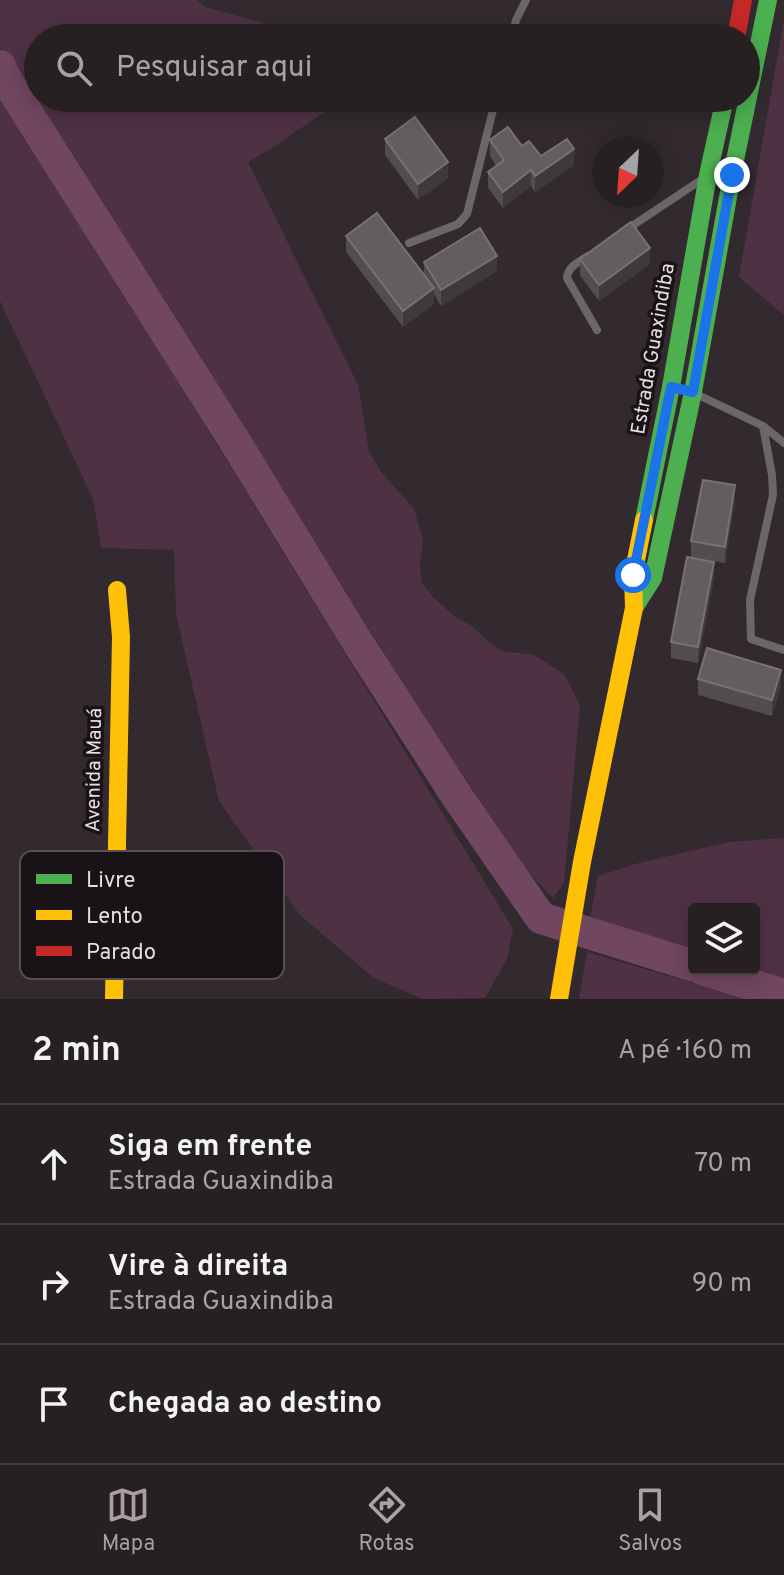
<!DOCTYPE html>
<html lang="pt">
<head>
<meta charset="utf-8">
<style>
	body { margin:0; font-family:Overpass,sans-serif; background:#322d30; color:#f1f3f6 }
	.controls { position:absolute; right:24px; bottom:24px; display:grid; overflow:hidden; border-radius:8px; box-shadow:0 4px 20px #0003 }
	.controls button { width:72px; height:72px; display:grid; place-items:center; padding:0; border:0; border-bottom:2px solid #423e41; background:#262023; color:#f1f3f6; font:40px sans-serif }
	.compass { position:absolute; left:592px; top:136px; width:72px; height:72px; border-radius:50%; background:#262023; box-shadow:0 4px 20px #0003; rotate:205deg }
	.stop { position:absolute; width:24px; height:24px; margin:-18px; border:6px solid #1a73e8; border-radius:50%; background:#fff }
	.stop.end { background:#1a73e8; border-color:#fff; box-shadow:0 2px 8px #0008 }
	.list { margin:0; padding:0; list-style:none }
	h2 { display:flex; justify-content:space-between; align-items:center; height:104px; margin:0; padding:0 32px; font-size:34px }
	h2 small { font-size:26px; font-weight:400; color:#a4a3a6 }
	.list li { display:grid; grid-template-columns:52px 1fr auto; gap:24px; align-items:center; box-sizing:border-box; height:120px; padding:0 32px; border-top:2px solid #423e41 }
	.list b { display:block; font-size:30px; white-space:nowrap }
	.list p { margin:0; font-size:26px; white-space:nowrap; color:#a4a3a6 }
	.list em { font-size:26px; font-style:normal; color:#a4a3a6 }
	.icon { flex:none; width:44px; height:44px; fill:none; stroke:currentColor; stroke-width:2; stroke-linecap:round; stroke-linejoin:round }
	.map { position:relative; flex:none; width:784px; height:999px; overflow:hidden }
	.search { position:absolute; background:#262023; box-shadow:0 4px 20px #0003; left:24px; right:24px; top:24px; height:88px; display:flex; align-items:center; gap:20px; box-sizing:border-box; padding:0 28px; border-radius:44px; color:#a4a3a6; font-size:30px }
	.sheet { height:464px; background:#262023 }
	nav { display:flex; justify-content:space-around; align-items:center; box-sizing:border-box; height:112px; border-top:2px solid #423e41; background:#262023; font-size:22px; color:#a4a3a6 }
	nav a { display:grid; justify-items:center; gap:4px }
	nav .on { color:#a89ea4 }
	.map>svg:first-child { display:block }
</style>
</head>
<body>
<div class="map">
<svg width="784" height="999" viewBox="0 0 784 999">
	<rect width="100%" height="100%" fill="#322a2f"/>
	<path fill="#4e3244" d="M0,0h197l8,7 104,28 89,1 56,-14 -23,16h-393v60h307l-73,50 -24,14 110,223 11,67 12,20 33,37 9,29 -3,27 2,18 11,14 21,19 18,10 17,16 13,9 32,4 30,19 16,32 -16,177 -11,15 -22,-23 -16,-10 -262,-423 -230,-347 -23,-47z
		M784,19v296l-45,-38z
		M0,87c169,282 343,561 513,842l-6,30 -22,39 -62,1 -49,-21 -74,-63 -81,-114 -43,-187 -2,-64 -73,-2 -8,-49 -93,-198z
		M784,838v143l-38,-12h8v-60h-60v43l-104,-33 8,-43 37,-12 94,-22z
		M587,952l161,47h-169z"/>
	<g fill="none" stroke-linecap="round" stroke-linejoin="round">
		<path stroke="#704661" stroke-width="32" d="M0,66l4,10 228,361 126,206 100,155 83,120 153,48
			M702,969l82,26"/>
		<path stroke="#6b6669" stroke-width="8" d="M512,38l4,-18 10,-20
			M626,230l75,-50
			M409,243l49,-19 9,-10 29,-116
			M588,256c-9,6 -20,10 -21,22l30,52
			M694,393l69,33 21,17
			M763,426l9,49 1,20 -23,105 1,39 33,11"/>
		<path stroke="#4caf50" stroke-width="18" d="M644,520l27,-133 37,-212 17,-77
			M634,608l19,-30 40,-186 39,-217 36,-175"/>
		<path stroke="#ffc107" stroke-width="18" d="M114,999l7,-362 -4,-47
			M559,999l23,-137 52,-254 -1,-33 11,-55"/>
		<path stroke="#c62828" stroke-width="18" d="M736,38l7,-38"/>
	</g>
	<path fill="#534c50" d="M385,139l63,39 -30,22 -33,-45z
		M490,140l32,6 19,10 33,9 -39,27 -4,-6 -28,22 -15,-20v-16l8,-6 -6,-10z
		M346,236l78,39v-13l73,9 -56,35 -7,-12v10l-31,23 -57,-75z
		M580,259l70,5 -51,37 -19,-26z
		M735,501l-10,62 -34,-6v-16z
		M714,578l-16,85 -27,-5v-16z
		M698,679l83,7 -9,30 -74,-21z"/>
	<path fill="#3f383c" d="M574,149v16l-39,27v-16z
		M448,162v16l-30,22v-16z
		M531,170v16l-28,22v-16z
		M650,248v16l-51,37v-16z
		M497,256v15l-56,35v-16z
		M434,288v16l-31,23v-16z
		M735,485v16l-10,62v-16z
		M714,562v16l-16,85v-16z
		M781,670v16l-9,30v-16z"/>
	<path fill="#635c60" stroke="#787074" stroke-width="2" d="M415,117l33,45 -30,22 -33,-45z
		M508,127l14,19 7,-5 12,15 26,-17 7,10 -39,27 -4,-6 -28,22 -15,-20 16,-12 -14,-20z
		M377,213l57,75 -31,23 -57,-75z
		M631,222l19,26 -51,37 -19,-26z
		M480,228l17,28 -56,34 -17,-28z
		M703,480l32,5 -10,62 -34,-6z
		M687,557l27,5 -16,85 -27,-5z
		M707,648l74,22 -9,30 -74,-21z"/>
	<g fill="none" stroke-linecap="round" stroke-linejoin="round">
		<path stroke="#1a73e8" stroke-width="10" d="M633,575l38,-188 22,5 39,-217"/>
	</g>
	<g text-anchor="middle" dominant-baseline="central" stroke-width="7" stroke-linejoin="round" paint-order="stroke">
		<g font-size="20" fill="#e7dde3" stroke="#191216">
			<text transform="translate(654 349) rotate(-80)">Estrada Guaxindiba</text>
			<text transform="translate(95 770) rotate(-89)">Avenida Mauá</text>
		</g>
	</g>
	<rect x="20" y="851" width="264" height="128" rx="12" fill="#191216" stroke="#574f54" stroke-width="2"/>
	<rect x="36" y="874" width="36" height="10" fill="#4caf50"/>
	<rect x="36" y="910" width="36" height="10" fill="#ffc107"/>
	<rect x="36" y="946" width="36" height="10" fill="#c62828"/>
	<g font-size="22" fill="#e7dde3">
		<text x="86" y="887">Livre</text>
		<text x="86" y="923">Lento</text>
		<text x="86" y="959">Parado</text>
	</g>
</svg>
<div class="controls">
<button><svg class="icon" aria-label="layers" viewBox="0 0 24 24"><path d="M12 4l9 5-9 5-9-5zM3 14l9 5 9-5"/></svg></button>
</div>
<svg class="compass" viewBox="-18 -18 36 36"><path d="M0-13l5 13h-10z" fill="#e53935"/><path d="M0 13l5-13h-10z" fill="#a4a3a6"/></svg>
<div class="stop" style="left:633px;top:575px"></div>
<div class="stop end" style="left:732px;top:175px"></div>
<div class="search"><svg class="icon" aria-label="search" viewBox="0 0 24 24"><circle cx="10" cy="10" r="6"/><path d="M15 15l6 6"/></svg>Pesquisar aqui</div>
</div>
<section class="sheet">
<h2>2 min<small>A pé · 160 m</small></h2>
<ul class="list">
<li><svg class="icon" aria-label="ahead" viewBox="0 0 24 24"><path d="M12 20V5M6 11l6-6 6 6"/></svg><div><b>Siga em frente</b><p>Estrada Guaxindiba</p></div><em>70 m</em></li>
<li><svg class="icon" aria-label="right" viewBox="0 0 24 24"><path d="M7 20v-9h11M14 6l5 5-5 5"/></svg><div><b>Vire à direita</b><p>Estrada Guaxindiba</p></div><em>90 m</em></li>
<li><svg class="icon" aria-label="arrive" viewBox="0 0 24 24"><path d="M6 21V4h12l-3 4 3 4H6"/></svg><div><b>Chegada ao destino</b></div></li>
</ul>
</section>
<nav>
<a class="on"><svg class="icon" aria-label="map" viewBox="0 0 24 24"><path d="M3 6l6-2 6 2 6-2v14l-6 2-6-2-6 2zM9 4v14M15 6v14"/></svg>Mapa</a>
<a><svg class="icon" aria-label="directions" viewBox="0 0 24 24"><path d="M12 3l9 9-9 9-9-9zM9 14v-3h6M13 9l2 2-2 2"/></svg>Rotas</a>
<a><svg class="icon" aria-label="saved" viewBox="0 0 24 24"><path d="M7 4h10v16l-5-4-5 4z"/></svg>Salvos</a>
</nav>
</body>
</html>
